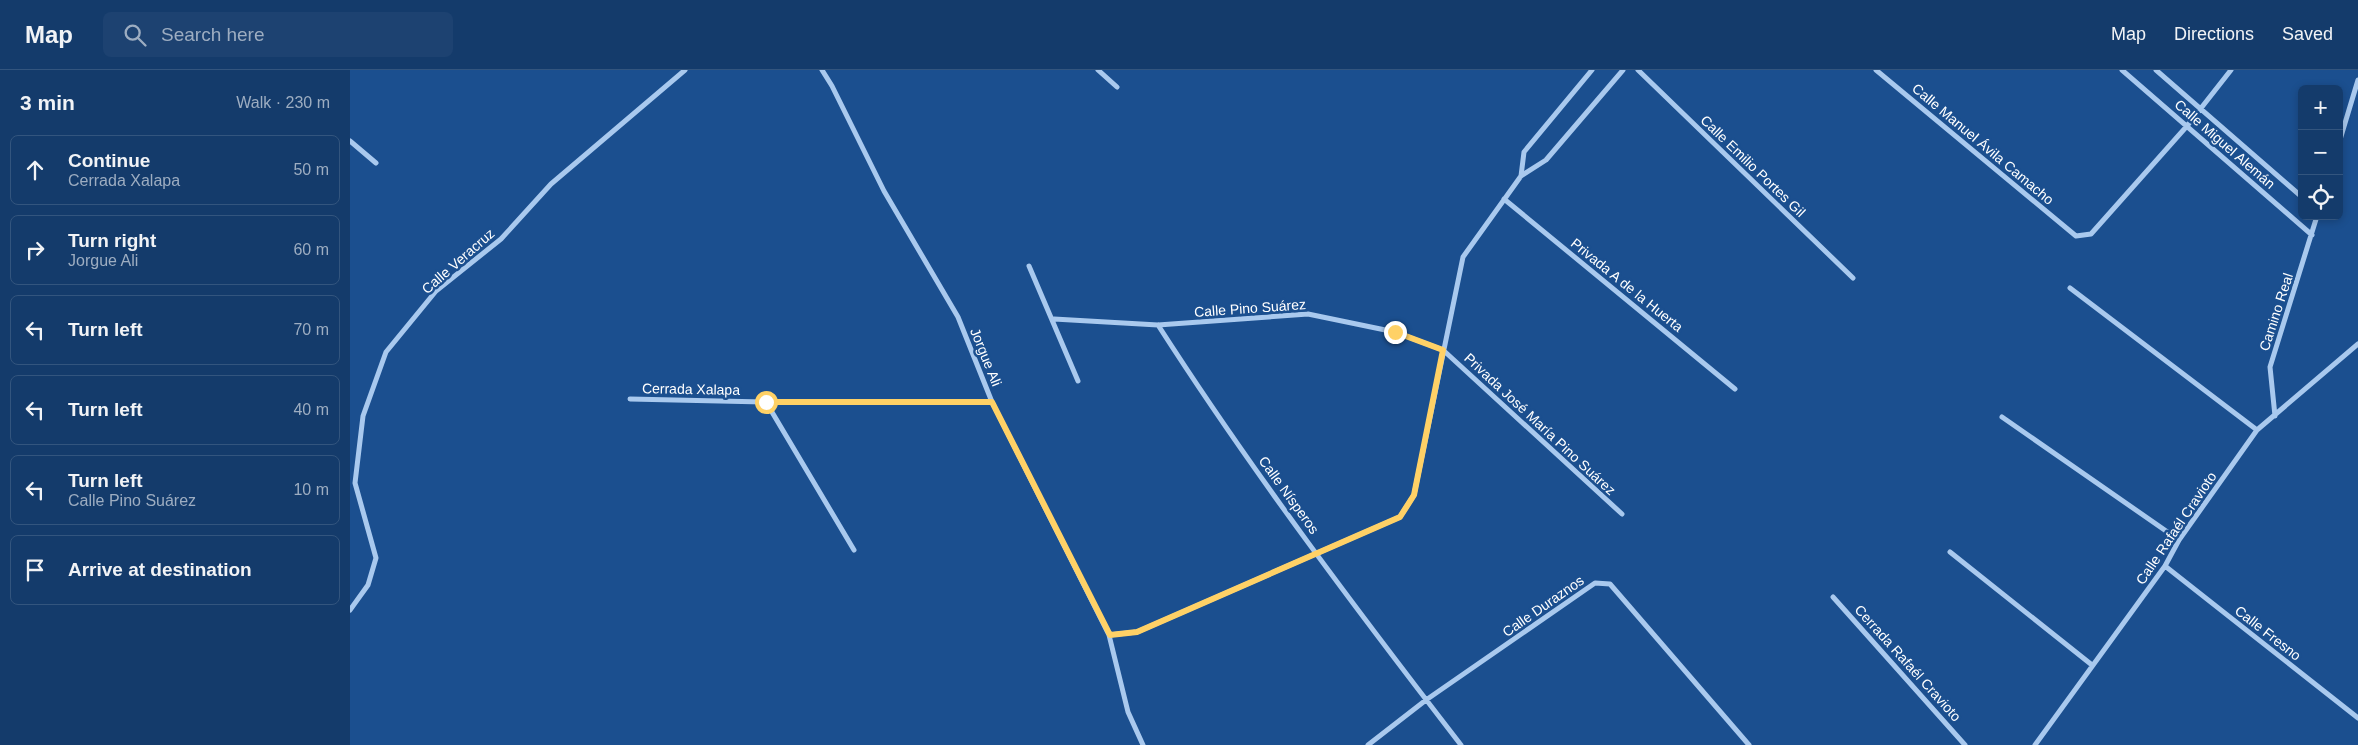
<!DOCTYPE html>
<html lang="en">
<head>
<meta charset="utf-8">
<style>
	body { margin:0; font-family:Helvetica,sans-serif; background:#1d4271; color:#f1f3f6 }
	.controls { position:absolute; right:15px; top:15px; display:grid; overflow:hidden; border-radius:8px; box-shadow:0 2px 8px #0003 }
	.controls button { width:45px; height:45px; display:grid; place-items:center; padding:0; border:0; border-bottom:1px solid #33557e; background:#143b6b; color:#f1f3f6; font:25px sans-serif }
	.stop { position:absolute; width:15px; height:15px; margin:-11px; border:4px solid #ffd166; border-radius:50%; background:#fff }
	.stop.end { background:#ffd166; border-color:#fff; box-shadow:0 1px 5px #0008 }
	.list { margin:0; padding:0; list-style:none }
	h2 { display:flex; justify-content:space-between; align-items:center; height:65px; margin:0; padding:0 20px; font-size:21px }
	h2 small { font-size:16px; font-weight:400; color:#9dadc1 }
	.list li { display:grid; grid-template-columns:32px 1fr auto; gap:15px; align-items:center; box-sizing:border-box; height:70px; margin:0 10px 10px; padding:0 10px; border:1px solid #33557e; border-radius:8px }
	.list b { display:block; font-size:19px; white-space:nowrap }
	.list p { margin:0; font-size:16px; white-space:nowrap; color:#9dadc1 }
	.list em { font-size:16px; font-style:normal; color:#9dadc1 }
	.icon { flex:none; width:28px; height:28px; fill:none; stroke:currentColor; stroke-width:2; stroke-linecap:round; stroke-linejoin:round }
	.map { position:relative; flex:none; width:2008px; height:675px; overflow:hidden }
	header { display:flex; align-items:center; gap:30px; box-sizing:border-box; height:70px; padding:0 25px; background:#143b6b; border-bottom:1px solid #33557e }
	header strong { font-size:24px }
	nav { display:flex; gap:28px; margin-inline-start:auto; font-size:18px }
	.search { width:350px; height:45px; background:#1d4271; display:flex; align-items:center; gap:12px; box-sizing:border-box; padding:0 18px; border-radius:8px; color:#9dadc1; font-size:19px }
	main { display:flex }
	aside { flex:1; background:#143b6b }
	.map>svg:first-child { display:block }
</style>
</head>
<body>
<header>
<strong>Map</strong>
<div class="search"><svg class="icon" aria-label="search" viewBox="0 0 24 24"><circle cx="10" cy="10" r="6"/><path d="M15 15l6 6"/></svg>Search here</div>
<nav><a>Map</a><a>Directions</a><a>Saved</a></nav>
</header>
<main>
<aside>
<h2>3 min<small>Walk · 230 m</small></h2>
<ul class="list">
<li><svg class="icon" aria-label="ahead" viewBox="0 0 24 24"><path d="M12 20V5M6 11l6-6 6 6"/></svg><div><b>Continue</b><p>Cerrada Xalapa</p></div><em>50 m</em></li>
<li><svg class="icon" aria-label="right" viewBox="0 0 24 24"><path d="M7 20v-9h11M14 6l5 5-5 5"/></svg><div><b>Turn right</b><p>Jorgue Ali</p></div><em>60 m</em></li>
<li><svg class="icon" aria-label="left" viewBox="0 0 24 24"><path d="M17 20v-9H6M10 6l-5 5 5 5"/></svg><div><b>Turn left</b></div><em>70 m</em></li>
<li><svg class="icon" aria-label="left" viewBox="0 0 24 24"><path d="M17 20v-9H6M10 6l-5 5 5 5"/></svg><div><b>Turn left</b></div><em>40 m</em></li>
<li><svg class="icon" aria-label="left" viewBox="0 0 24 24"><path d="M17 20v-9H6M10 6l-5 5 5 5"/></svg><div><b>Turn left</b><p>Calle Pino Suárez</p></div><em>10 m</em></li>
<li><svg class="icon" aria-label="arrive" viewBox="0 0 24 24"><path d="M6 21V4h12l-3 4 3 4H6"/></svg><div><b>Arrive at destination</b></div></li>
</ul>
</aside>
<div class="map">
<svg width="2008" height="675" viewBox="0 0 2008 675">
	<rect width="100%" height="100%" fill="#1b4f8f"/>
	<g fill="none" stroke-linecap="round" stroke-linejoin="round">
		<path stroke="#a9c9ee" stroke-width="5" d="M472,0l10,16 52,105 74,126 34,85 117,233 19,77 15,33
			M748,0l19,17
			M1288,0l215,208
			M1526,0l200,166 15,-2 96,-108 44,-56
			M1772,0l190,165
			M1806,0l146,127
			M0,71l26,22
			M1989,73l19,-63
			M1171,106l3,-24 68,-82
			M1154,129l231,190
			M679,196l49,115
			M1720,218l187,142
			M704,249l104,6 150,-11 87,18 48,18 179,164
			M808,255c93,145 198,284 303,420
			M280,329l136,3h226
			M416,332l88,148
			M1925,346l-5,-49 47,-151
			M1652,347l177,123
			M1600,482l142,113
			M1815,496l193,152
			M1483,527l132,148
			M0,540l18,-25 8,-27 -21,-75 8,-67 23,-64 50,-61 65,-52 50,-55 134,-114
			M759,565l28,-3 263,-115 14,-22 49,-238 58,-81 25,-16 77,-90
			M1018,675l58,-45 169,-117 15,1 139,161
			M1685,675l130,-179 14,-26 78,-110 101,-86"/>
	</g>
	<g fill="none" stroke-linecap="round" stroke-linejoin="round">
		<path stroke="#ffd166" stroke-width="6" d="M416,332h226l118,233 27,-3 263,-115 14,-22 29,-145 -48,-18"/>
	</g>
	<g text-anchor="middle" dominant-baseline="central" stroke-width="5" stroke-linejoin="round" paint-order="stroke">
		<g font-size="14" fill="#fff" stroke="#1b4f8f">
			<text transform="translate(1633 74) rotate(40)">Calle Manuel Ávila Camacho</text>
			<text transform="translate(1875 74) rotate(41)">Calle Miguel Alemán</text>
			<text transform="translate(1403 96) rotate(44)">Calle Emilio Portes Gil</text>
			<text transform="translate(108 191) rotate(-41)">Calle Veracruz</text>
			<text transform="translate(1277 215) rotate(39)">Privada A de la Huerta</text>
			<text transform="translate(900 238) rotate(-4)">Calle Pino Suárez</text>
			<text transform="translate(1926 242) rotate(-72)">Camino Real</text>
			<text transform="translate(636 287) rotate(68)">Jorgue Ali</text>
			<text transform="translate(341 319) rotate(1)">Cerrada Xalapa</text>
			<text transform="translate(1190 354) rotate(43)">Privada José María Pino Suárez</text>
			<text transform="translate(939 425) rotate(54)">Calle Nísperos</text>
			<text transform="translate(1826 458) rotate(-56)">Calle Rafaél Cravioto</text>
			<text transform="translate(1193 536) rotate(-35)">Calle Duraznos</text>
			<text transform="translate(1918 563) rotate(38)">Calle Fresno</text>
			<text transform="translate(1558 593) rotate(48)">Cerrada Rafaél Cravioto</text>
		</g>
	</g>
</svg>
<div class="controls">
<button>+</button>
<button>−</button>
<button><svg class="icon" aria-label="locate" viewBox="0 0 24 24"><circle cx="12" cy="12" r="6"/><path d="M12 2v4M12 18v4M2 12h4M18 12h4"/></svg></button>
</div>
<div class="stop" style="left:416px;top:332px"></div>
<div class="stop end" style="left:1045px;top:262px"></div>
</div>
</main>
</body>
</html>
